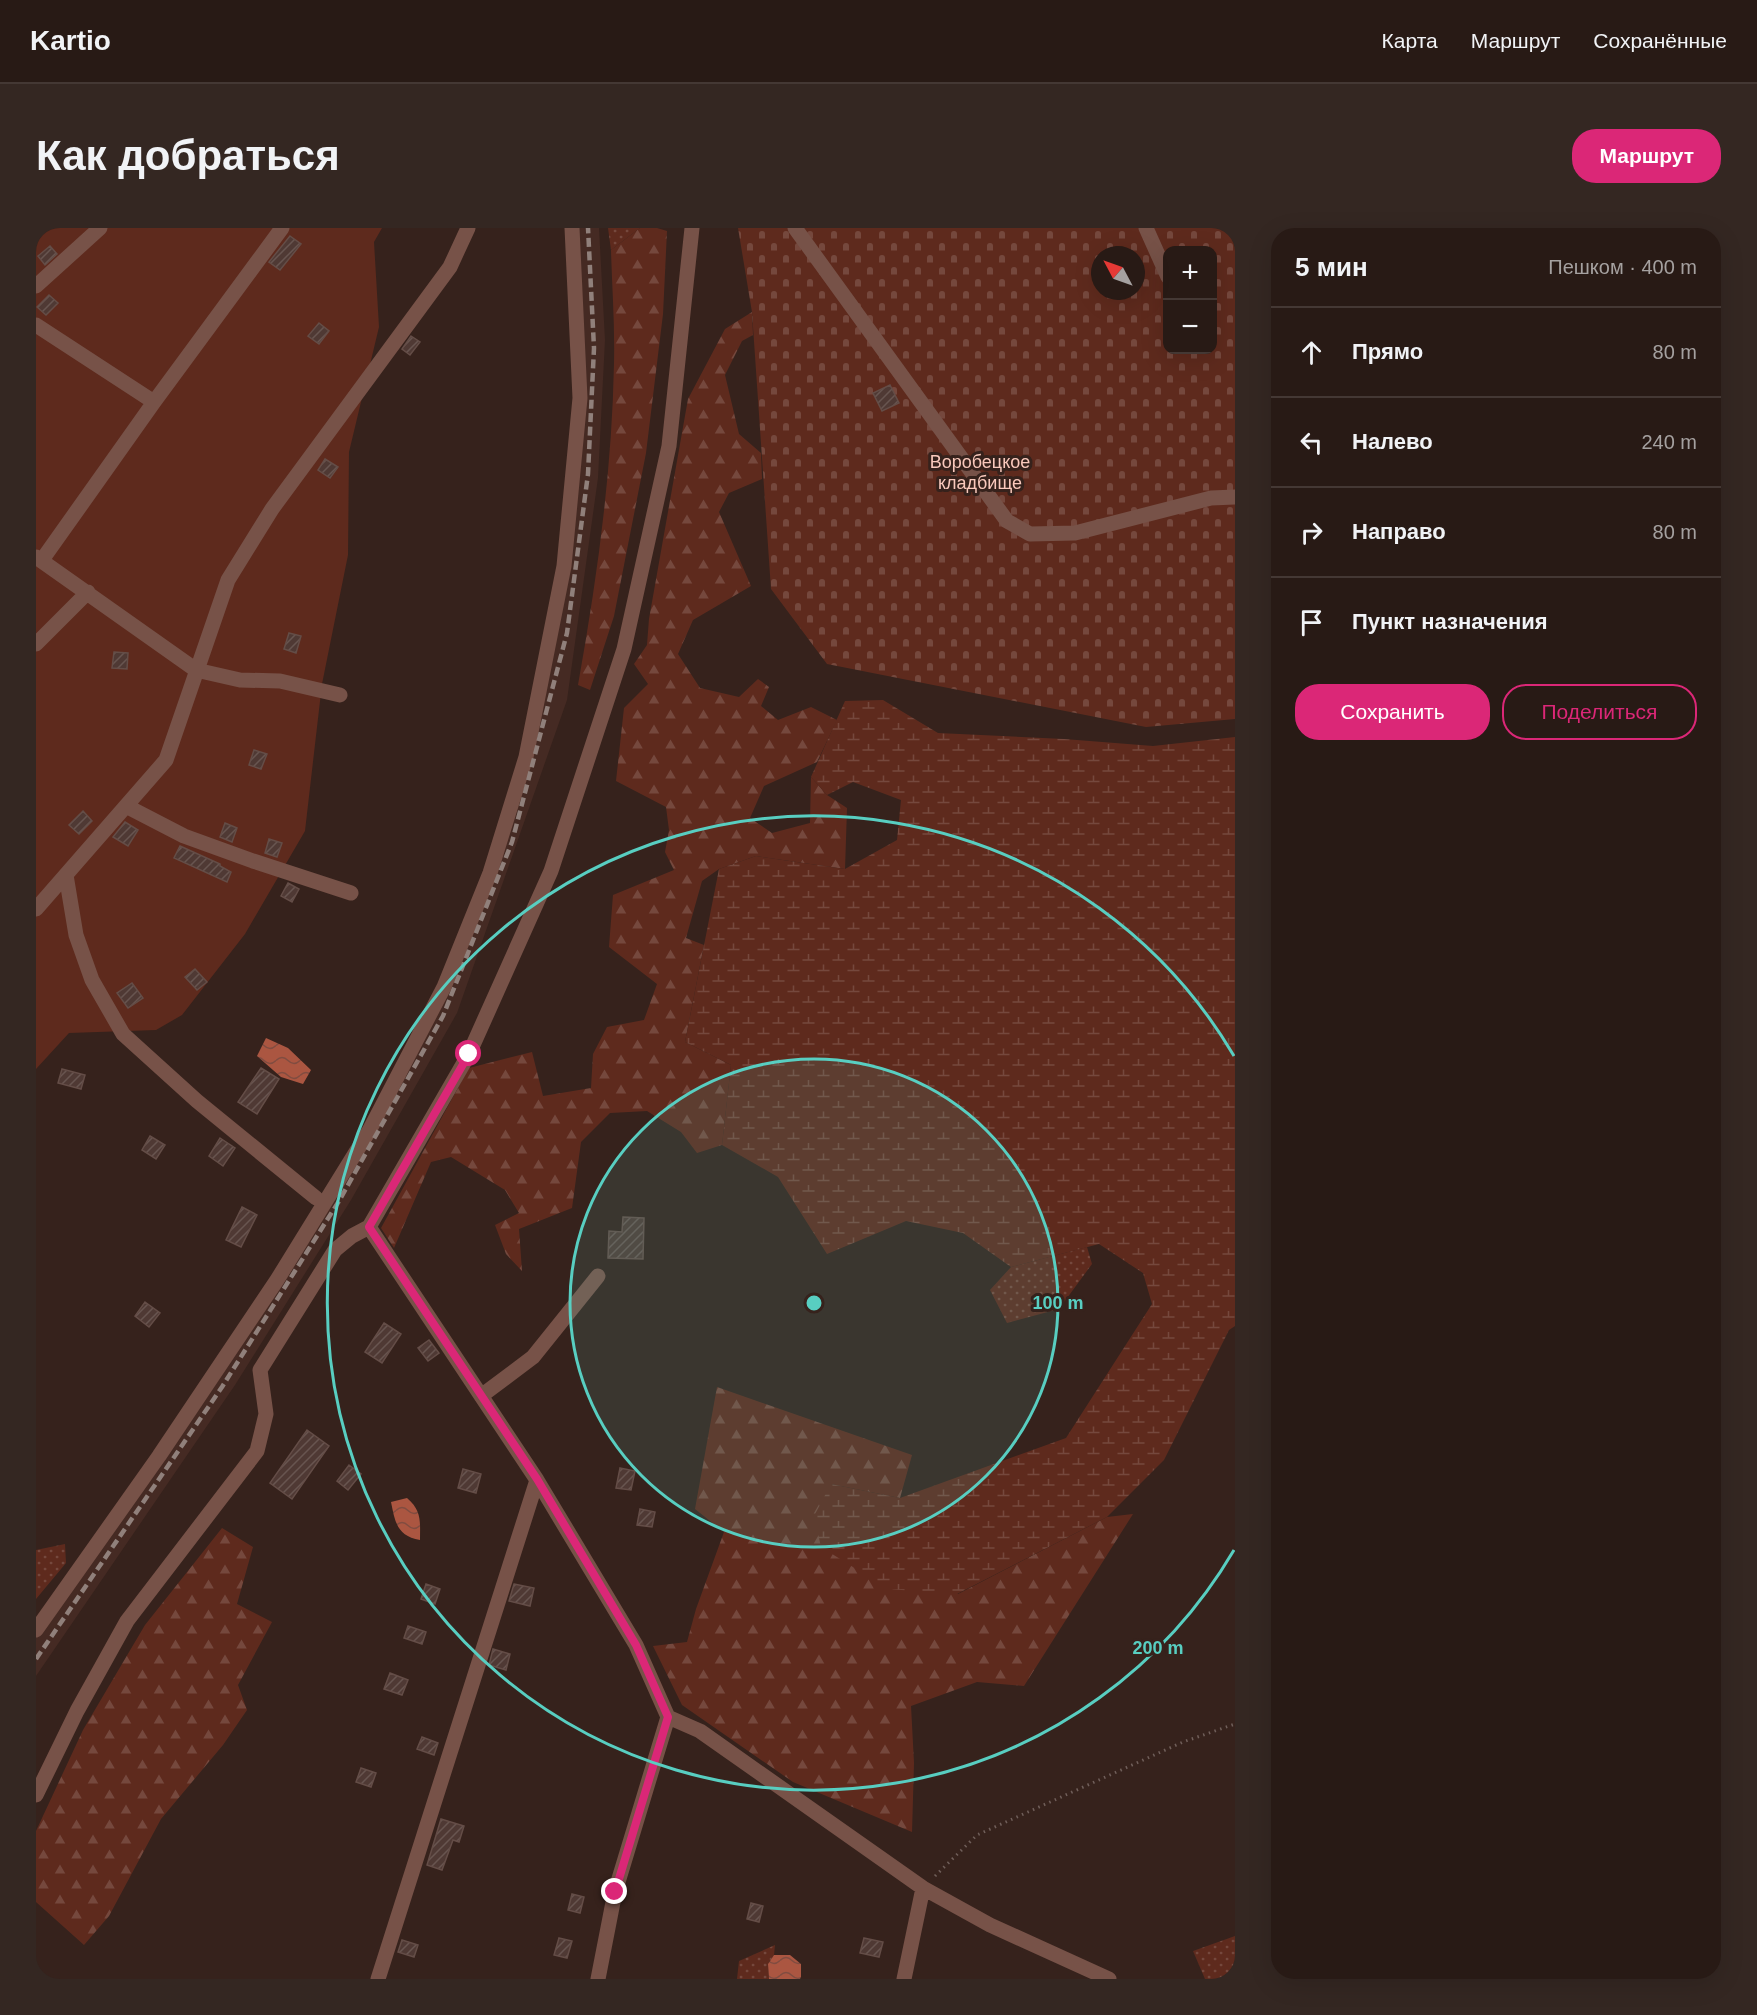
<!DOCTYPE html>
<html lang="ru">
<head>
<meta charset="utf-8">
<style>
	body { margin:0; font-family:Helvetica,sans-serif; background:#342722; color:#f1f3f6 }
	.controls { position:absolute; right:18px; top:18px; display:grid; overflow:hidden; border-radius:12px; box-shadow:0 6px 24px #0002 }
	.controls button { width:54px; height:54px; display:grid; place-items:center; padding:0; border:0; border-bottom:2px solid #443834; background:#281a15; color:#f1f3f6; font:30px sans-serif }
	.compass { position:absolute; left:1055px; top:18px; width:54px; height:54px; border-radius:50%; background:#281a15; box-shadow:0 6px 24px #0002; rotate:311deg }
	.stop { position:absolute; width:18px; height:18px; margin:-14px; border:4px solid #db2777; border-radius:50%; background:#fff }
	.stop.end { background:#db2777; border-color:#fff; box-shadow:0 2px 6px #0008 }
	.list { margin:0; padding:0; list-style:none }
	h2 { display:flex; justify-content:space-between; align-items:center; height:78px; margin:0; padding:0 24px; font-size:26px }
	h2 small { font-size:20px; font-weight:400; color:#a5a1a0 }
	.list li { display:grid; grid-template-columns:39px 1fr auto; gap:18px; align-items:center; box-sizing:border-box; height:90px; padding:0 24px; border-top:2px solid #443834 }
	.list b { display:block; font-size:22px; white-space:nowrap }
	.list em { font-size:20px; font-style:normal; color:#a5a1a0 }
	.actions { display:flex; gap:12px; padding:18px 24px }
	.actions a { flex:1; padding:14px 0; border:2px solid #db2777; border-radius:24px; text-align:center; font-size:21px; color:#db2777 }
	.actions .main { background:#db2777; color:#fff }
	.icon { flex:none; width:33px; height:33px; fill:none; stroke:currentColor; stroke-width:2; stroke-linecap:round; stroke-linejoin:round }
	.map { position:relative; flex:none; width:1199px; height:1751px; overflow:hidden; border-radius:24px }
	header { display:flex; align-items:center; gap:36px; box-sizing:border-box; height:84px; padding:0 30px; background:#281a15; border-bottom:2px solid #443834 }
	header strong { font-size:28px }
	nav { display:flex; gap:33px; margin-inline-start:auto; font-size:21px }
	.intro { display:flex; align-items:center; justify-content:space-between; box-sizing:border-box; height:144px; padding:0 36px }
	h1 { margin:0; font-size:42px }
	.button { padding:15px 27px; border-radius:24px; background:#db2777; color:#fff; font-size:21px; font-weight:700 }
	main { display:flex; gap:36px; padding:0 36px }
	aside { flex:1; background:#281a15; border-radius:24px; box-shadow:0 6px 24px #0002 }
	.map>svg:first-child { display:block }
</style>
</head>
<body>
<header>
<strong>Kartio</strong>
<nav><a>Карта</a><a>Маршрут</a><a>Сохранённые</a></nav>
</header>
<div class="intro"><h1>Как добраться</h1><a class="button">Маршрут</a></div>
<main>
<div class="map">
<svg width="1199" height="1751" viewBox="0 0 1199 1751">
	<defs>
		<pattern id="grass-dots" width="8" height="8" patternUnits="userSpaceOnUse" patternTransform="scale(1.5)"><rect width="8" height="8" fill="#5e2a1d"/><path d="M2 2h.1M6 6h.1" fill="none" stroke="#75483d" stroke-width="1.8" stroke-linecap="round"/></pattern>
		<pattern id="forest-firs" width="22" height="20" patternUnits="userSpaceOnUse" patternTransform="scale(1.5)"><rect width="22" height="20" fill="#5e2a1d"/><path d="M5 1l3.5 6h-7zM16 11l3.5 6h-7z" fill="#75483d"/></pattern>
		<pattern id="wetland-marsh" width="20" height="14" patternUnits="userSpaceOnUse" patternTransform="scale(1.5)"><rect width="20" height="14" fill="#5e2a1d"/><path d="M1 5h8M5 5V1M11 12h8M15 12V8" fill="none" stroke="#75483d"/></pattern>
		<pattern id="cemetery-stones" width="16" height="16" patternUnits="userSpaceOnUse" patternTransform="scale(1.5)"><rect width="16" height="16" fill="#5e2a1d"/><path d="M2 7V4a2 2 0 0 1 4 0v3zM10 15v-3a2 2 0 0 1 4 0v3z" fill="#75483d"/></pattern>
		<pattern id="water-waves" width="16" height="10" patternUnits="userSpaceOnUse" patternTransform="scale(1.5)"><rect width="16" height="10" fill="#ab5641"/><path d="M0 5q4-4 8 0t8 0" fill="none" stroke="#814c40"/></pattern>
		<pattern id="building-hatch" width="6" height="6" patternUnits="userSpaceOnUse" patternTransform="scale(1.5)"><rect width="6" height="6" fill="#4f3934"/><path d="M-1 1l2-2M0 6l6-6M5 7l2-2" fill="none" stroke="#685550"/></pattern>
	</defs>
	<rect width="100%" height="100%" fill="#36221c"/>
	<path fill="#452a23" d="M536,0h27l6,112 -7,138 -31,222 -110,313 -106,187 -116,185 -199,291v-39l296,-438 162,-323 83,-377z"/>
	<path fill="url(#grass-dots)" d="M572,0h32l-29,22z
		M1051,1019l5,17 -33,45 -52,14 -17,-33 21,-23z
		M29,1316l1,19 -30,36v-49z
		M1199,1708v43h-30l-12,-28z
		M739,1717l-1,10 -6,9 1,15h-32l2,-18z"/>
	<path fill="url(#forest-firs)" d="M604,0h17l10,3 -4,83 -17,139 -32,163 -24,74 -12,-5c19,-106 34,-213 36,-321 1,-38 -2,-77 -3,-114z
		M716,84l1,23 -11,6 -17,34 14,59 22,19 1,26 -33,14 -10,19 32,74 -58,34 -15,34 22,34 39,9 19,-18 11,8 -8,19 17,14 33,-13 26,13 -20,42 -53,24 -14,32 22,15 38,-10 1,-46 16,18 20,13 -2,61 -89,-13 -37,13 -17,12 -16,57 18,7 -19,97 46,23 -9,80 -25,8 -16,-21 -34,-21 -37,2 -29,29 -9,66 -53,21 3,42 -16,-17 -11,-29 24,-12 -14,-23 -54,-33 -20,5 -37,86 -13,-20 88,-160 63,-16 11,44 48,-8 2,-34 14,-27 37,-7 13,-36 -48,-37 4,-52 61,-25 -9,-18 4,-22 -3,-23 -50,-26 8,-73 24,-24 -14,-20 13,-19 2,-26 39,-220 37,-70z
		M681,1159l195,68 -12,43 -69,-14 127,110 149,-77 26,-3 -109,172 -47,-4 -66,24 3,57 -2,69 -119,-50 -111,-77 -29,-59 34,-4 9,-33 28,-77 -29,-23z
		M186,1300l31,19 -16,57 35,18 -34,63 9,25 -24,35 -62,74 -52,97 -25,29 -48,-43v-71l47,-101 62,-105z"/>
	<path fill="url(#wetland-marsh)" d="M847,472l55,33 126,6 89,7 82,-9v589l-6,4 -65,130 -57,57 -150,77 -69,-5 -67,-42 -7,-31 17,-32 69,14 166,-60 86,-134 -9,-31 -44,-29 -88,23 -48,-34 -57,-12 -79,33 -49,-77 -56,-32 9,-80 -46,-23 34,-173 37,-13 89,13 52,-29 4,-40 -48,-18 -26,13 -16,-18 34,-76z"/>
	<path fill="url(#cemetery-stones)" fill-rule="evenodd" d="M702,0h497v491l-89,8 -319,-63 -56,-75 -19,-277zM1132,22h44v100h-44zM1064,27h36v36h-36z"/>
	<path fill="#5e2a1d" d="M0,0h346l-8,14 5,85 -30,125 -1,103 -26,129 -17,147 -60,103 -63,81 -26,15 -87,3 -33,36z"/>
	<path fill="url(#water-waves)" d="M230,810l22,10 23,22 -8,14 -22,-7 -24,-21z
		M371,1270c15,13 13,23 13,42 -23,-4 -25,-18 -29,-38z
		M738,1727h16l11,9v13l-1,2h-31l-1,-15z"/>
	<path fill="url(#building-hatch)" stroke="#644d47" stroke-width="1.5" d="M254,8l11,8 -21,26 -11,-8z
		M14,18l7,8 -12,11 -7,-9z
		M13,67l9,8 -12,12 -9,-8z
		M283,95l10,8 -10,13 -11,-8z
		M375,108l9,6 -10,13 -8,-6z
		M854,157l9,18 -17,8 -9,-18z
		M289,231l13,8 -8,11 -12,-8z
		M253,405l12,3 -5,17 -12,-4z
		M78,424l14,1 -1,16 -15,-1z
		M218,522l13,4 -6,15 -12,-4z
		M47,583l9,10 -13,13 -10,-9z
		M89,594l13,8 -10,16 -15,-9z
		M189,595l12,5 -5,14 -12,-5z
		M233,611l13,4 -5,14 -12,-4z
		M144,618l40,18v2l11,6 -4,10 -53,-24z
		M252,655l11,6 -7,13 -11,-6z
		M159,741l12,13 -10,8 -12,-13z
		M96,755l11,15 -15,10 -11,-15z
		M225,840l18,11 -22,35 -19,-12z
		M26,841l23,6 -4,14 -23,-6z
		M114,908l15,9 -9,14 -14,-9z
		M184,910l15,10 -12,18 -14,-10z
		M206,979l15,8 -16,32 -15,-7z
		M587,989l21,1 -1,41 -35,-1 1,-27 13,1z
		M109,1074l15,11 -11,14 -14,-11z
		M348,1095l17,11 -19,29 -17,-11z
		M393,1112l10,13 -11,8 -10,-13z
		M271,1202l22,16 -37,53 -22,-16z
		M313,1237l12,9 -13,16 -11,-9z
		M584,1240l15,3 -4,19 -15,-2z
		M427,1241l18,5 -5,19 -18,-5z
		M604,1281l15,3 -3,15 -15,-2z
		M390,1356l14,5 -5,15 -14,-5z
		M478,1356l20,4 -4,18 -21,-5z
		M372,1398l18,6 -4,12 -18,-6z
		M457,1421l17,5 -4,16 -17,-5z
		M354,1445l18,7 -6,15 -18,-6z
		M386,1509l16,6 -4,12 -17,-6z
		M325,1540l15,5 -5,14 -15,-5z
		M405,1591l23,7 -5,16 -6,-2 -11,30 -15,-5z
		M536,1666l12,3 -4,16 -12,-3z
		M715,1675l12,3 -4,16 -12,-3z
		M523,1710l13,3 -5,17 -13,-3z
		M828,1710l19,4 -4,15 -19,-4z
		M366,1712l16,5 -4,12 -16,-5z"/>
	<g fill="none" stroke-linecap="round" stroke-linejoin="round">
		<path stroke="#705f5a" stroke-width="3" stroke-dasharray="1.5 4.5" stroke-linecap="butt" d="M899,1648l42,-41 206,-93 52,-18"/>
		<path stroke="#775248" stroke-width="15" d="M759,0l212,293 23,13 45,-1 136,-35 24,-1
			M1110,0l22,49
			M0,58l64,-58
			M0,97l118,77
			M0,329l160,113 44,10 40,1 60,14
			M6,332l112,-158 128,-174
			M0,416l52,-52
			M90,578l58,30 69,25 98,32
			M30,647l10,60 16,45 31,54 74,67 119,97
			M0,681l130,-149 62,-180 44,-71 178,-242 18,-39
			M445,1168l52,-39 65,-81
			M0,1402l123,-174 118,-176 92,-149 75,-144 46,-114 36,-116 38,-191 16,-168 -8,-170
			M632,1489l32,14 223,157 67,37 119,54
			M0,1567l41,-84 50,-90 130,-170 9,-37 -6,-44 75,-120 17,-14 17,-9
			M342,1751l159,-499
			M562,1751l17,-87 53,-175 -32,-72 -99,-165 -168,-253 100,-173 82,-183 73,-222 45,-203 23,-218
			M868,1751l19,-91"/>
		<path stroke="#90807b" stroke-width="4.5" stroke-dasharray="9 4.5" stroke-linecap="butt" d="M0,1431l186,-272 117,-186 104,-185 69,-174 55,-209 21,-159 6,-126 -6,-120"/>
	</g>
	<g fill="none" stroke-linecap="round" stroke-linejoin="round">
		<path stroke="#db2777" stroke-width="8" d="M433,826l-100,173 168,252 99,166 32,72 -53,175"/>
	</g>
	<circle cx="778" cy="1075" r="244" fill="#58cec1" fill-opacity=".12"/>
	<g fill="none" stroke="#58cec1" stroke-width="3">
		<circle cx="778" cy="1075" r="244"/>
		<path d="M1198 1322A487 487 0 1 1 1198 828"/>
	</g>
	<g text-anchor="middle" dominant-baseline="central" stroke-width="6" stroke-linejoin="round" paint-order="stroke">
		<g font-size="18" fill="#fac9bc" stroke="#36221c">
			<text x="944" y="234">Воробецкое<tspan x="944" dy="21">кладбище</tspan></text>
		</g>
	</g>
	<circle cx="778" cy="1075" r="9" fill="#58cec1" stroke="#36221c" stroke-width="3"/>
	<g font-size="18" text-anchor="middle" font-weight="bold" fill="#58cec1" stroke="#36221c" stroke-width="6" stroke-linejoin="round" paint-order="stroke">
		<text x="1022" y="1081">100 m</text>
		<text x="1122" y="1426">200 m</text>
	</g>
</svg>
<div class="controls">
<button>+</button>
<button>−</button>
</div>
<svg class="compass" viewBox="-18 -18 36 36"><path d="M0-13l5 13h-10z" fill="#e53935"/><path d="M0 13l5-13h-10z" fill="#a5a1a0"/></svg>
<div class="stop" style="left:433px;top:826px"></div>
<div class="stop end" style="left:579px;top:1664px"></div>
</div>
<aside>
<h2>5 мин<small>Пешком · 400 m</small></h2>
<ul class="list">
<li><svg class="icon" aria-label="ahead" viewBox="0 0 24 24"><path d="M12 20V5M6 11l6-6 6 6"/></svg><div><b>Прямо</b></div><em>80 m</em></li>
<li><svg class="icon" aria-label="left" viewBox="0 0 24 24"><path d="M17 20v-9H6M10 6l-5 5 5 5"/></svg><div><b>Налево</b></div><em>240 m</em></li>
<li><svg class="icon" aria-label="right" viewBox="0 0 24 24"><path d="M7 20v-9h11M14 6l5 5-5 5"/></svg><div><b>Направо</b></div><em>80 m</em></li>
<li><svg class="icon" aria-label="arrive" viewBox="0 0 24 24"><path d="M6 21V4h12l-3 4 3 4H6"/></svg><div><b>Пункт назначения</b></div></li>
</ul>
<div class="actions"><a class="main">Сохранить</a><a>Поделиться</a></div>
</aside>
</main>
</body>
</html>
